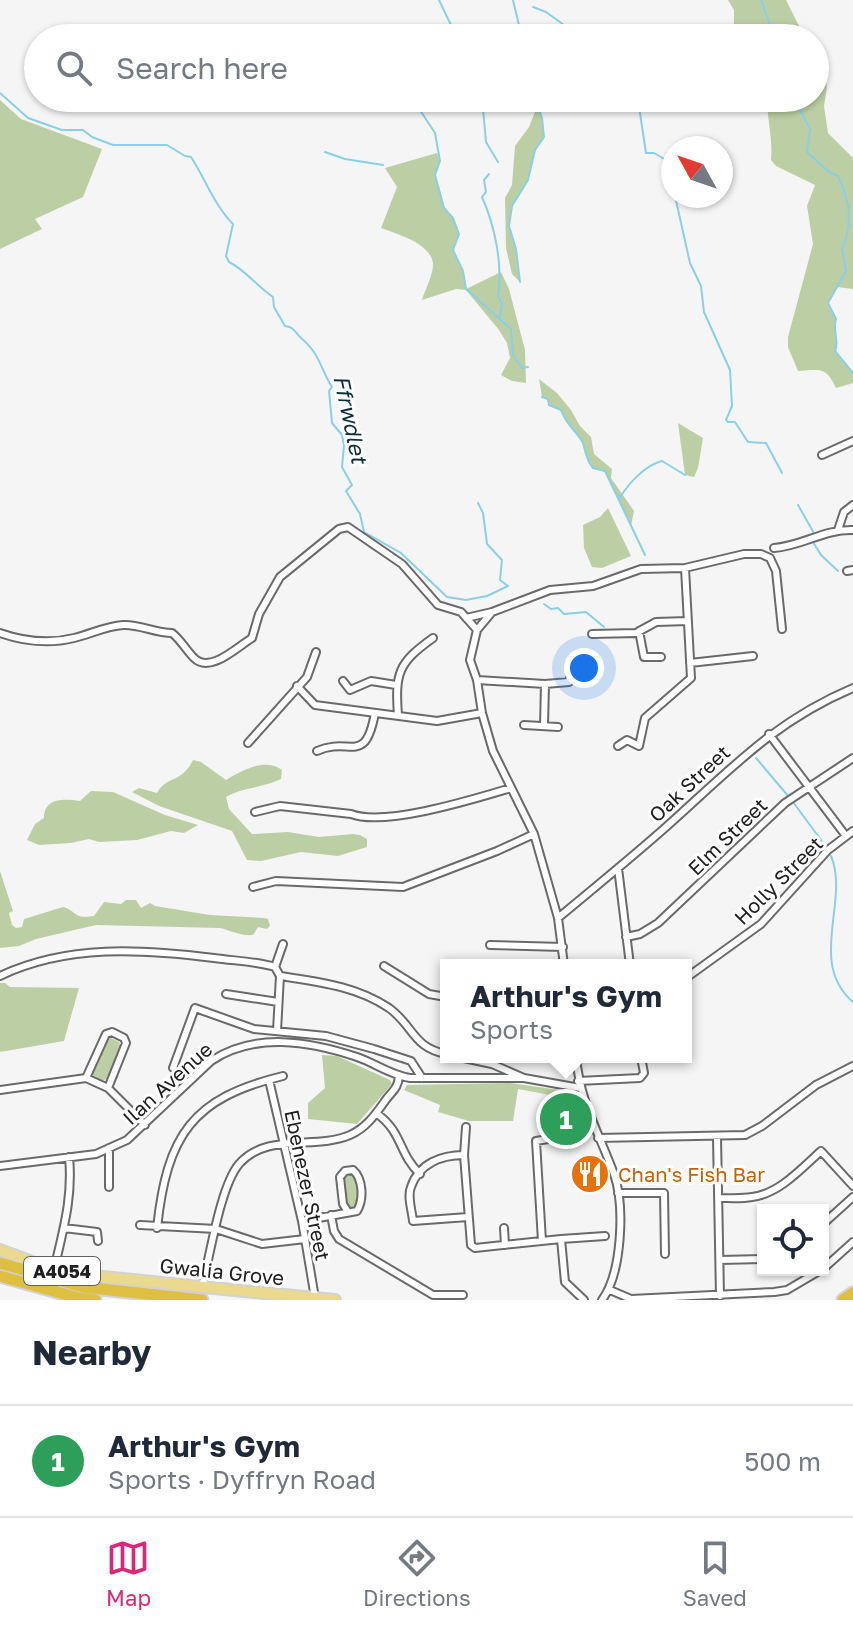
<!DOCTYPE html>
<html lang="en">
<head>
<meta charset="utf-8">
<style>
	body { margin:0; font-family:"Golos Text",sans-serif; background:#f2f2f3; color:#1f2937 }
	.controls { position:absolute; right:24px; bottom:24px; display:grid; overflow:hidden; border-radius:0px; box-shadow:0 2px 6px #0004 }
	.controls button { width:72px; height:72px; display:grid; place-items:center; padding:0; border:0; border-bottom:2px solid #e0e1e3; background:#fff; color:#1f2937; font:40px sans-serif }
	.compass { position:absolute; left:661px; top:136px; width:72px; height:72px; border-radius:50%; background:#fff; box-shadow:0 2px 6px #0004; rotate:310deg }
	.you { position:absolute; left:584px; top:668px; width:28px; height:28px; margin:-20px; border:6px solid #fff; border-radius:50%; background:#1a73e8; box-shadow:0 0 0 12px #1a73e833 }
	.badge { display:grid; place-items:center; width:52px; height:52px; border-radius:50%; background:#db2777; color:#fff; font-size:26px; font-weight:700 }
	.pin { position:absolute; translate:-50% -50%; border:4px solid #fff; box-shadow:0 2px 8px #0006 }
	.popup { position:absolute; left:440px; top:959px; width:252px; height:104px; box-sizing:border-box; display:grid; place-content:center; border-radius:0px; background:#fff; filter:drop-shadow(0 2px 6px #0005); font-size:26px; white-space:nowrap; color:#747a83 }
	.popup b { font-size:30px; color:#1f2937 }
	.popup::after { content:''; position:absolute; left:50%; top:100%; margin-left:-16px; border:16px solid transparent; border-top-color:#fff }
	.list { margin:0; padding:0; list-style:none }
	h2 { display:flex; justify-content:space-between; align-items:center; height:104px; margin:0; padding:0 32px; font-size:34px }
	h2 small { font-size:26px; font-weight:400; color:#747a83 }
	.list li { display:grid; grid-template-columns:52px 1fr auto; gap:24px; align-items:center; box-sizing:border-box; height:112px; padding:0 32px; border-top:2px solid #e0e1e3 }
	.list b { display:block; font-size:30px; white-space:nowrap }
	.list p { margin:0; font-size:26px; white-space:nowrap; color:#747a83 }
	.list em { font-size:26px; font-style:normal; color:#747a83 }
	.icon { flex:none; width:44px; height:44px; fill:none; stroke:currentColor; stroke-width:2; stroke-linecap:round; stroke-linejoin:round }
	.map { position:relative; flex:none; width:853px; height:1300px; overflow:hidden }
	.search { position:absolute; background:#fff; box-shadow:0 2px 6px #0004; left:24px; right:24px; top:24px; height:88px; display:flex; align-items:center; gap:20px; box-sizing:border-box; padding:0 28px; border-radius:44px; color:#747a83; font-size:30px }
	.sheet { height:216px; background:#fff }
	nav { display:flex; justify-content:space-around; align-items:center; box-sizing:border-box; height:112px; border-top:2px solid #e0e1e3; background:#fff; font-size:22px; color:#747a83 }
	nav a { display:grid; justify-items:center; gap:4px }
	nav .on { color:#db2777 }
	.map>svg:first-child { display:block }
</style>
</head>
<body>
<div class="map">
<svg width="853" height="1300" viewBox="0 0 853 1300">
	<rect width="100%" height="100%" fill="#f5f5f6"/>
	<path fill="#bccfa4" d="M728,0h58l19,38h-71v-28z
		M815,48l8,16 4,23 -3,19 4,27 25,25v131l-16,-2 -9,16 8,16c-4,12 4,22 -1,33l18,21v10l-17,5c-10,-22 -16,-18 -38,-17l-10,-24v-10l25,-93 -6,-38 8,-21 -39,-19 -5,-6c2,-21 -4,-41 -4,-62h48z
		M0,100l21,19 81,30 -19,48 -48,22 7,10 -42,20z
		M537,107l5,11 2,19 -9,14 -7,29 -16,26 -3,20 7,23 4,33 -8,-8 -6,-26 -1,-50 7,-13 3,-39 14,-19z
		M437,153l3,8 -5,14 9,33 9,10 6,16 -6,16 10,21 3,18 35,-17 8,17 16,61 1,33 -14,-2 -11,-6 9,-17 -3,-15 -8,-13 -33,-40 -10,-1 -34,11c3,-10 12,-27 11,-37 -3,-20 -36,-29 -52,-35l16,-41 -12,-19z
		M539,379l18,14 14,17 9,16 11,11 3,17 18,15 -1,9 23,33 -3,15 -26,-54 -12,-4c-7,-8 -7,-15 -10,-25 -5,-11 -16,-16 -22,-33l-12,-5 -1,-6 -6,-2z
		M678,423l25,15 -5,30 -4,9 -9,-2z
		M608,508l23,48 -29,12 -10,-1 -8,-19 -1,-23 17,-8z
		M193,760l8,2 25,18c15,-9 39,-23 56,-10l-1,9c-18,9 -38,8 -55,18l3,12 23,25 36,-2 31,5 34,-3 7,1 7,4v8l-29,9 -37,-4 -40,9 -14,-1 -15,-29 -73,-25 -27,-14 7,-4 18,5c10,-18 24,-9 36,-33z
		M91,791l22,1 52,23 33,10 -14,8 -13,-2 -34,9 -38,2 -10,-3 -18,4 -32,2 -12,-5 8,-16 9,-6c0,-21 21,-19 36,-17z
		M0,871l13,40 -4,2 3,12 4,3 6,-1 2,-8 39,-12c16,5 9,12 31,9l10,-14 17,2 5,-4h10l5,8 9,-5 5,3 55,9 54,3 4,1 2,7 -3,3 -9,-2 -5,8c-13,1 -21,-4 -33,-7l-124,-3 -60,14 -17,7 -19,2z
		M0,983h5l5,4 69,1 -15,53 -64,11z
		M111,1038l8,4 2,4 -13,32 -7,4 -8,-3 -1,-8 14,-31z
		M322,1055l15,1 53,24 2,4 -35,40 -49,-5v-16l17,-15z
		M510,1083l63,9 3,4 -1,3h-24l-1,-4 -32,-6 -5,32h-44l-31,-9 2,-7 -36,-15 3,-5z
		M349,1173l8,3 2,28 -7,5 -6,-6 -4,-22z"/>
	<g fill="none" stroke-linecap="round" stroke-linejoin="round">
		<path stroke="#8acfe7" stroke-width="2" d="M439,0l11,23 10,15
			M513,0l9,38
			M761,0l14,38
			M533,7l13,5 36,26
			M0,93l28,25 34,12h21l9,7 21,8h54l18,11 6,1c15,23 23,48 42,67l-7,32 3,6c15,7 28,24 44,35l1,10 11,19c9,1 9,5 15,11 21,18 19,29 32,50l-3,4 3,32 10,12 2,10 -2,22 10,18 -6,6 14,23 4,18 37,21 46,44 19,3 21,-4 21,-10 -8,-6 2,-20 -15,-16 -4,-31 -5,-10
			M412,98l23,35 5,28 -5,14 9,33 9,10 6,16 -6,16 10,21 3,18 45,40 2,26 9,13 6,-1
			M482,98l4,44 12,20
			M635,98l5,15 6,40h8l17,10 2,16
			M798,98l-1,6 13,25 -3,23 22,20 9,4c12,24 15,49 4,73l4,22 -18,32 8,16c-4,12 4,22 -1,32l18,22
			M325,152l20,7 38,6
			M489,174l-5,6 2,12 -4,5c13,29 21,68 16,100l4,6 -2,14
			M675,196l15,67 11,23 3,26 26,58 2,36 -6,14 2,2h7l13,20 18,1 16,30
			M520,282l-4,-33 -7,-23 3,-20 16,-26 7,-30 9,-13 -2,-19 -7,-20
			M542,397l6,2 1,6 12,5c6,17 17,22 22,33 3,10 3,17 10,25l12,3 40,84
			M619,499c9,-15 26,-34 43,-38l23,14
			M798,505l17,30
			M813,542l8,13 17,16
			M544,604l7,5 7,-1 6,6 22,-2 18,15
			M756,758l33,39
			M793,802l31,42
			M831,856c19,45 -24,106 22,146"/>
		<g stroke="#6a6a6b" stroke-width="10">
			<path id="street" d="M822,455l31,-14
				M838,530l6,-18 9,-7
				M774,548c28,-2 50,-19 79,-18
				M847,571l6,-1
				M466,618l26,-6
				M639,631l5,26h17
				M0,633c23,8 50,11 74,5 17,-4 32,-12 49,-13 16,-1 32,8 49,8 9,7 14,17 22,25 16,16 43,-11 58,-20l7,-24 21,-37 59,-48 9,-2 54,37 36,41 23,7 16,18
				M592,634l44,-1 20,-11 32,-1
				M690,663l63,-7
				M477,680l68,4 24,-2 2,-9
				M343,681l7,9 21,-9 25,4
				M297,686l18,19 122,16 45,-8
				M398,715c-3,-42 0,-52 35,-77
				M524,725l34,2
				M544,726l1,-42
				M769,734l77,102
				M248,743l59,-66 9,-25
				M618,746l9,-6 12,6 6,-28 46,-40 -6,-110
				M317,751c33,-15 48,16 58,-38
				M255,812l25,-6 71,8c34,13 123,-15 160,-26
				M618,868l12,97
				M253,887l23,-6 127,6 94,-36 37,-17
				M558,918c36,-30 73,-60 108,-91 63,-56 108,-106 187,-139
				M626,937l14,-3 18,-11 127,-120 68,-45
				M490,945l73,2
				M564,965l-6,-47 -24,-84 -41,-83 -11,-38 -5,-33 -7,-20 7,-30 15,-18 58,-22 43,-4 48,-17 44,-1 59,-14h17l9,4 6,13 6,58
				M384,966l45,28 17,3
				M0,976c67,-32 142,-27 214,-18 20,3 42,3 61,9
				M280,976c39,6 76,10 109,32 25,18 23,39 57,46
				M686,978l75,-54 67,-74 25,-19
				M226,994l52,8
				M277,1031l3,-55 -5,-9 8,-23
				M459,1057l33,7 32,14 56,10
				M576,1057c4,45 23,76 38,117 11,32 8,99 -12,126
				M173,1068l22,-60 59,21 72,7 48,13 37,12 11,17
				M86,1078l20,-44 6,-2 12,6 2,5 -18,45
				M269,1080l33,141 13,77
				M578,1081l62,-3 4,-5 -3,-16
				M0,1090l86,-12 22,10 37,37
				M376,1113c27,19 22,40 44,61
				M466,1127l-2,28 7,90 4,3 86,-9 4,43 19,18
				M717,1137l3,159
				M598,1138l147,-3 17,-9 54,-41 37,-19
				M109,1148v39
				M464,1155c-22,0 -45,8 -53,32 -4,9 1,24 2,34l55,-4
				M0,1166l96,-12 31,-14 84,-79c43,-29 98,-20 146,-4 18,6 33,18 53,21h114
				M618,1193h46l1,61
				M719,1198c11,0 22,1 33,-1 27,-3 50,-29 69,-46l32,35
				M331,1215l3,16 5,8 94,56h30
				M302,1221l55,-10c7,-12 6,-32 -4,-41l-8,1 -5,6 3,27 5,8
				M823,1224l30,-27
				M140,1225l76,4 46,15 43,-5
				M64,1228l33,4 1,9
				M157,1228c10,-93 35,-130 126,-152
				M504,1228l1,17
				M561,1239l44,-3
				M542,1241l-6,-100 12,-2
				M720,1260l43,-1
				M823,1269l30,-27
				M54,1270c9,-40 19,-72 15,-113
				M202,1287c8,-31 18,-100 37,-123 28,-32 76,-14 111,-29 16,-7 25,-20 35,-34 7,-10 13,-12 14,-25
				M610,1290l21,9 143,-7 13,-2 34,-20"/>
		</g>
		<g stroke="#d2d2d3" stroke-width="14">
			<path id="primary" d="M0,1250l54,20 29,5 252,25"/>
		</g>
		<g stroke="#d2d2d3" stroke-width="15">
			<path id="highway" d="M0,1263l83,24 119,13
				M0,1276l79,22 16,2
				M843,1300l10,-7"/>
		</g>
		<use href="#street" stroke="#fff" stroke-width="6"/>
		<use href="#primary" stroke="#ebd98e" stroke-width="10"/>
		<use href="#highway" stroke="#debf42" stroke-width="11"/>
	</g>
	<defs>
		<g id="restaurant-disc" transform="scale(2)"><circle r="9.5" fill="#e8710a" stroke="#fff"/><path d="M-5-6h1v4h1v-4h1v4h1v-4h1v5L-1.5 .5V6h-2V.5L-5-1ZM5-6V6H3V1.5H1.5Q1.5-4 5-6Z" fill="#fff"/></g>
	</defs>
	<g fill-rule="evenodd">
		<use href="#restaurant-disc" x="590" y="1174"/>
	</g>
	<g text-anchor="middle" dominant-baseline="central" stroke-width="6" stroke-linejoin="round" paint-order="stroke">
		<rect fill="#fff" stroke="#636364" stroke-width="2" x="24" y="1257" width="76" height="28" rx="6"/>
		<g font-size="18" font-weight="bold" fill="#202021">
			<text x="62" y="1271">A4054</text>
		</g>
		<g font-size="20" fill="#202021" stroke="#fff">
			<text transform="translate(689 783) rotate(-43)">Oak Street</text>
			<text transform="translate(727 836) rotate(-44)">Elm Street</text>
			<text transform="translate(778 880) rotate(-45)">Holly Street</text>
			<text transform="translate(167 1083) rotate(-42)">Ilan Avenue</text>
			<text transform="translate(308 1185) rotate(78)">Ebenezer Street</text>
			<text transform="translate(222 1271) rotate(6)">Gwalia Grove</text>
		</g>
		<g font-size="20" fill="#c56008" stroke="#fff" text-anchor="start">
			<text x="618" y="1174">Chan's Fish Bar</text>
		</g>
		<g font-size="22" font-style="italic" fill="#0d2e39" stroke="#fff">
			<text transform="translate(351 419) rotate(78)">Ffrwdlet</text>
		</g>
	</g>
</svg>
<div class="controls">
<button><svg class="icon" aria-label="locate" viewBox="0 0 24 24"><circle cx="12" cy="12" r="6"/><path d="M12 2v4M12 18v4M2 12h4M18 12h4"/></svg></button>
</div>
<svg class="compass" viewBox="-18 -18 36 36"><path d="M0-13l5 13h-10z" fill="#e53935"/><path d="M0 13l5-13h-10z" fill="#747a83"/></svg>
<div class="you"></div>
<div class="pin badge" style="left:566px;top:1119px;background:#2e9e5b">1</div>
<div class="popup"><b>Arthur's Gym</b>Sports</div>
<div class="search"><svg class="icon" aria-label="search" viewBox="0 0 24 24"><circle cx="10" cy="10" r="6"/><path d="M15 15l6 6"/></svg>Search here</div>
</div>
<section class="sheet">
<h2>Nearby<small></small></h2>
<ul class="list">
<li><span class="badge" style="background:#2e9e5b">1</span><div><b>Arthur's Gym</b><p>Sports · Dyffryn Road</p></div><em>500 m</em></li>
</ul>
</section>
<nav>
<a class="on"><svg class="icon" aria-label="map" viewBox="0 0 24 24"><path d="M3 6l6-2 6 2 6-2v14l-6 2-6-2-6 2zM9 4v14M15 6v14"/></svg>Map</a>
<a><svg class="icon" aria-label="directions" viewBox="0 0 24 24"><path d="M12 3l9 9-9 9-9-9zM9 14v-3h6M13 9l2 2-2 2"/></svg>Directions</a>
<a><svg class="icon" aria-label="saved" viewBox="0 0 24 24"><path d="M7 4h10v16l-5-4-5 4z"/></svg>Saved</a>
</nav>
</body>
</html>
